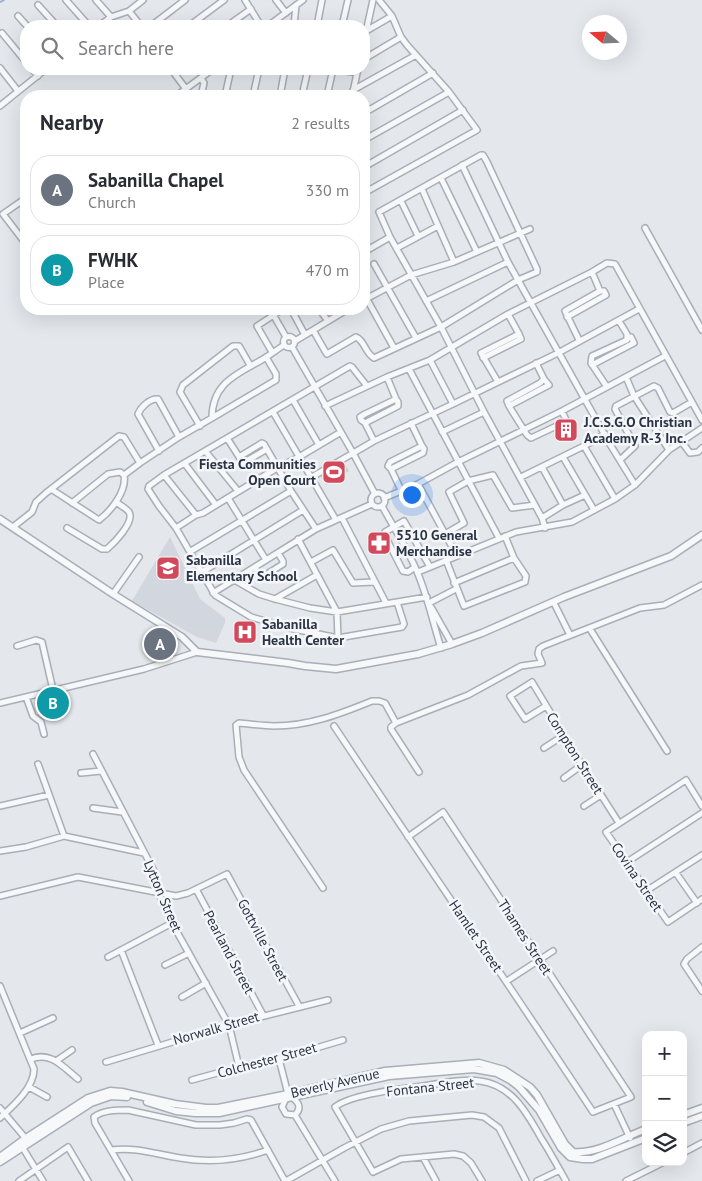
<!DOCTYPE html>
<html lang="en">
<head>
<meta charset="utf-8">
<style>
	body { margin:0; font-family:"PT Sans",sans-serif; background:#f2f2f3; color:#2b2b33 }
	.controls { position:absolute; right:15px; bottom:15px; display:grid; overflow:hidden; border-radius:10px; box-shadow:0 5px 20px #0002 }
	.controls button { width:45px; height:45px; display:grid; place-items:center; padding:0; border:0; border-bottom:1px solid #e1e1e2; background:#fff; color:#2b2b33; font:25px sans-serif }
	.compass { position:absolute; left:582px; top:15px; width:45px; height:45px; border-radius:50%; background:#fff; box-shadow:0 5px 20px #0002; rotate:289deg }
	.you { position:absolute; left:411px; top:494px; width:18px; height:18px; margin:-12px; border:4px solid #fff; border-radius:50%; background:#1a73e8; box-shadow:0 0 0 8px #1a73e833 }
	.badge { display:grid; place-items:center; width:32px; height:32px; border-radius:50%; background:#d1495b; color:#fff; font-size:16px; font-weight:700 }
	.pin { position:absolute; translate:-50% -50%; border:2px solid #fff; box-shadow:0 1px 5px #0006 }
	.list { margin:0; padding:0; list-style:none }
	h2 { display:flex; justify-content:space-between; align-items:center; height:65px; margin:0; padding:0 20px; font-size:21px }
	h2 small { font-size:16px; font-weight:400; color:#7c7c81 }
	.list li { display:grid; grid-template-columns:32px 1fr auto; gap:15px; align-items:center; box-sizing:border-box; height:70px; margin:0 10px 10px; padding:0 10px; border:1px solid #e1e1e2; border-radius:20px }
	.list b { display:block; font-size:19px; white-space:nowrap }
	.list p { margin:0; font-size:16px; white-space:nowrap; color:#7c7c81 }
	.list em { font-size:16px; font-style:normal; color:#7c7c81 }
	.icon { flex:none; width:28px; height:28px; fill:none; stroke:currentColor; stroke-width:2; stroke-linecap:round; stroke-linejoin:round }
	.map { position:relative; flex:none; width:702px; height:1181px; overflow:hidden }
	.search { position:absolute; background:#fff; box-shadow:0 5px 20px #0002; left:20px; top:20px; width:350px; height:55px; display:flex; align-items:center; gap:12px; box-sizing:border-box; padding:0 18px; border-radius:20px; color:#7c7c81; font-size:19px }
	.panel { position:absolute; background:#fff; box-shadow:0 5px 20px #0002; left:20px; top:90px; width:350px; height:225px; border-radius:20px }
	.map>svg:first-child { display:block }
</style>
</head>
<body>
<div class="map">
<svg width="702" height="1181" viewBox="0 0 702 1181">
	<rect width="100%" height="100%" fill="#e4e7ec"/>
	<path fill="#d2d6de" d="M170,537l30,62 25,19v5l-9,20 -19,-6 -65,-36z"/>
	<path fill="#c9d6c5" d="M342,459l7,12 -23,14 -7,-12z"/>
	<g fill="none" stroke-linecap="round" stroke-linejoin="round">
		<path stroke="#9fb4cc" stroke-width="2" d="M0,2l4,-2"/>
		<g stroke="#a9aeb7" stroke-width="8">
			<path id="minor" d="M66,0l23,26
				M96,0l15,17
				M245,0l16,26
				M276,0l10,13
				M38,5l19,21
				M129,11l14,-11
				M18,16l9,10
				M99,26l12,-9 18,-6 12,15
				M151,26l34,-26
				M189,26l35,-26
				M227,26l24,-17
				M268,26l35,-26
				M294,26l2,-21
				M317,26l5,-26
				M342,26l6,-26
				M366,31l26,-15
				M2,33l24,29
				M364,41l9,-41
				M364,59l37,-22
				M0,68l18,23
				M32,69l6,7
				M171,69l15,20
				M335,69l22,4
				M201,78l3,5 -3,13
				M353,90l63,-35
				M176,96l37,-27
				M225,96l6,-27
				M253,96l6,-27
				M280,96l5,-27
				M302,96l6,-27
				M327,96l6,-27
				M352,96l6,-27
				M0,106l46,-37
				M364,113l69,-40
				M364,140l85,-48
				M364,167l99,-57
				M441,178l36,74
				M364,184l3,6
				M422,189l32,73
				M364,193l113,-63 -28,-38 -42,-47 -6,-8 -9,-21 -13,-16
				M26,198l-23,16 23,30
				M401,201l17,35
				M645,228l57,102
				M364,242l4,8
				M397,248l41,-22
				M364,252l26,-15
				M374,264l42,74
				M364,294l30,54
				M364,300l47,-25 43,-13 76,-33
				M426,301l82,-39 -46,-97
				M270,309l16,28
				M291,309l14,26
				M319,309l9,12
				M567,317l39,-22 -2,-4h-4
				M313,330l12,21 2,3 29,-17c9,4 9,16 18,21l67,-31 77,-47 -10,-18
				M283.5 342a5.5 5.5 0 1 1 11 0a5.5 5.5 0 1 1-11 0Z
				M579,340l-14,-29 35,-20 -8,-19
				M295,341l53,-32
				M292,347l61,106 22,41
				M272,352l-15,-26 26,-17
				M483,358l38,-19 -2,-5
				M430,360l23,44
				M536,363l8,16 -4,4 -33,18 2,5 18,29 4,3 34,-16 1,-2 -4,-9
				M592,365l42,-22 -3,-6h-3
				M409,369l90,169
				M387,377l9,22
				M626,377l8,19 35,54
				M498,382l-17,-29 38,-19 -11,-20
				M367,386l-15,-19 -2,-1 -186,109 -15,11 -1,3 11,17 17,22 39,67 36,22 43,12 44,9 64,-11 2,-3 -7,-22
				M607,387l-16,-24 1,-7 35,-16v-6l-8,-13
				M396,399l2,3v4l-33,17 -4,-3 -1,-3 5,-3z
				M293,400l26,45
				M325,406l62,-29 43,-17 78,-46 84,-42 15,-9 8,1 87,156
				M509,406l40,-21 -5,-6
				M273,412l63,108
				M212,418l64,-38v-6l-10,-17
				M365,423l9,18
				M411,423l11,23
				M200,426l-20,-34 3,-7 50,-39h6l11,19
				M442,432l42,-20
				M227,438l16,25 24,-14
				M681,441l9,12 8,-1 4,-4
				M422,446l2,3 -1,4 -32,16 -3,-3 2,-4z
				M584,446l31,53
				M159,451l-21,-37c3,-7 12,-16 20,-15l21,38
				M206,452l32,39
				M239,457l23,-14 2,1 27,47 25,38
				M563,457l31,53
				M620,460l15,-14 -20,-37 1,-3 38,-20 4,2 12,24 3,1 19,-11
				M140,463l39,-26 33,-19c0,-36 26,-44 53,-60 6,-4 13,-9 19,-13
				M185,464l31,41
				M542,467l21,38
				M391,469l10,21
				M164,475l32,40
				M312,477l62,-36 79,-37 105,-51 81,-44
				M521,477l63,-31 21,-12
				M418,484l39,72
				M371 500a7 7 0 1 1 14 0a7 7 0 1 1-14 0Z
				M228,498l38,62
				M384,498l34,-14 40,-22 104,-51 103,-55
				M72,503l36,-29 12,-2 4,3
				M382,506c12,22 27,45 36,68 10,24 15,49 23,74
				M342,518l44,85
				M542,518l21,-13 22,-10
				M13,527l19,-15 4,-10 10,-9 73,-57 5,1 16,26 -16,12c3,16 -13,36 -25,45l-48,-31
				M67,528l35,21h5c7,-6 28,-27 22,-37 -3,-4 -9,-7 -13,-10
				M176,528l20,-13 7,-2 74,-45 22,-11 42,-25
				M545,528l-3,-10 -58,-106 -43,-85 -51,-90 -11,-25 102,-57h2l4,7 50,107v3l-19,8 93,166 24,39
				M445,534l19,-11 -15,-31 19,-11 25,-6 19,33 23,-3
				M298,539l39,73 1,26
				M191,551l100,-60
				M446,560l18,46 61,-24 1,-6 -12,-18 -9,-22
				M311,562l22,-12 20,33 21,-1
				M255,567l4,8 5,1 19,-12v-3l-5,-8
				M415,567l-7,5 -5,-1 -19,-37 1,-2 19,-11 26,46
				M202,572l101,-62
				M418,572l98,-40 56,-10 43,-23 20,-14 34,-35 33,-22
				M233,579l26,15 16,5 35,9 27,4 90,-15
				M454,583l60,-25
				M213,593l103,-64 56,-25
				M113,594l26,-37
				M275,599l42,-24
				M429,603l27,-14
				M554,603l16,32
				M431,607l21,37
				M590,629l77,122
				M17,646l19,-6 6,2 11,48
				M26,697l7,19 8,6 3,12
				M0,703l144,-34 53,-17
				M546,706l-21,13 -15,-23 22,-14 50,83 37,58
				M334,726c86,129 174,257 259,386l38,-15 -188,-285 -35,25
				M544,748l20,-13
				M93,754l61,117 5,23 13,29 57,102 10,42
				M38,764l26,72
				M419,772l-28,-43v-2l5,-4 72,-28 53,-29 21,-3 -4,-9 1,-5 4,-3 97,-38 24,-3 38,-20
				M81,773l20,-2
				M564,778l18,-13
				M0,806l49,-11
				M584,806l17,-11
				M702,806l-16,-26 -80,52 62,90 34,-23
				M93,808l29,4
				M0,851l26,-4 38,-11 80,17
				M627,862l75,-49
				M676,873l21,30
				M323,888l-79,-118 -5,-13 -3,-32 3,-2c12,1 23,3 35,3 35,0 66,-12 98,-25h7l6,2 11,20
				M196,889l67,126
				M646,891l56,-36
				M0,896l78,-19 98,19 12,-3 39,-19 72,132
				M702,947l-15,12 -3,5 18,27
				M121,950l37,95
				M108,957l64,-34
				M165,965l24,-12
				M507,981l46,-30
				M0,986l34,83c0,19 -21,37 -34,49
				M182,997l24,-14
				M20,1033l33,-15
				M31,1059c20,-8 32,8 47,20
				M279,1059l9,35
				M56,1061l16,-11
				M106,1062l123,-37 99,-25
				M192,1080l47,-13 40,-8 64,-19
				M29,1087l18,10
				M288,1094c8,6 16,12 7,21l-9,-1 -4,-7z
				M614,1104l16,34
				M0,1108l27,32
				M295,1115l40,66
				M21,1145l22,36
				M111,1150c27,-3 43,4 69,8 29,5 60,2 88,-8
				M683,1153l19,-10
				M423,1157l13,24
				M19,1181l49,-34 20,34
				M129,1181l-34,-58 -1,-6c9,-7 23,-7 34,-7l68,15h24l14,-2 13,-4 4,1 34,61
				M286,1181l58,-33 37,-19 28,-8 63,-6 12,2 15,11 27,53
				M482,1181l-11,-18 -8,-7 -9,-2 -53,5 -28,13 -38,-65c14,-11 55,-17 73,-19 21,-2 52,-10 72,-7 32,4 47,32 61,57 9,14 17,29 25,43
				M537,1181l23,-11
				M626,1181l38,-19"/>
		</g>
		<g stroke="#a9aeb7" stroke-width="9">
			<path id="tertiary" d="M0,519l113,75 69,43 15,15 91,11 17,3 31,3 82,-15 34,-10 30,-11 82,-36 107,-41 31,-21
				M147,1102l29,9 19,2h24l170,-37 85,-7 23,4 13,7 9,7 20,23 22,38 9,9 13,2h9l54,-21
				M683,1115l19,-7
				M683,1123l19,-7
				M0,1157l26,-19 62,-40 22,-7 12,1 53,12 31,4h12l70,-14 97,-23 94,-8 25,7 26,17 7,8 28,49 8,8c25,2 49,-14 73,-23
				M0,1162l91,-59 20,-7 16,1"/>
		</g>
		<use href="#minor" stroke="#f7f8fa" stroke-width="5"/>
		<use href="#tertiary" stroke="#f7f8fa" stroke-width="6"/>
	</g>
	<defs>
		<g id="building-square" transform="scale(1.25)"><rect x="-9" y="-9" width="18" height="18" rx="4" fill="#d1495b" stroke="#f4f6f9"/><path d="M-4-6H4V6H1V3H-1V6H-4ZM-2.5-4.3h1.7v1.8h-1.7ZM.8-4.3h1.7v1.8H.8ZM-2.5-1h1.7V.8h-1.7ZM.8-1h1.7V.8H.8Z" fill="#fff"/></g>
		<g id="stadium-square" transform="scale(1.25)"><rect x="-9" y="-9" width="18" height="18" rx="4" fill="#d1495b" stroke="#f4f6f9"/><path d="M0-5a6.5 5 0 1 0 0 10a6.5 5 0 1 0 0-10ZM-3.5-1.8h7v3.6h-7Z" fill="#fff"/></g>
		<g id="pharmacy-square" transform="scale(1.25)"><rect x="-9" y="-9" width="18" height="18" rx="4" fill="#d1495b" stroke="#f4f6f9"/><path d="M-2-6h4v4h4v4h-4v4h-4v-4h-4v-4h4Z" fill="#fff"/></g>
		<g id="school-square" transform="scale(1.25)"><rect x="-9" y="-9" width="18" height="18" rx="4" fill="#d1495b" stroke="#f4f6f9"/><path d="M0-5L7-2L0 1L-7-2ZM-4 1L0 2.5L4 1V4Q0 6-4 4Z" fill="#fff"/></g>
		<g id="hospital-square" transform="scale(1.25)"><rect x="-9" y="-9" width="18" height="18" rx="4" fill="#d1495b" stroke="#f4f6f9"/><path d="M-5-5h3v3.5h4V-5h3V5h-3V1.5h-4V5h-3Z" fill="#fff"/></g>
	</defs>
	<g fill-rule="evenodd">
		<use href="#building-square" x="566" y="430"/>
		<use href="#stadium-square" x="334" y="472"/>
		<use href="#pharmacy-square" x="379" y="543"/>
		<use href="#school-square" x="168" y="568"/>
		<use href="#hospital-square" x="245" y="632"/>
	</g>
	<g text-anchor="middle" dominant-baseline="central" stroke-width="5" stroke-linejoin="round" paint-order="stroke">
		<g font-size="14" font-weight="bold" fill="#2b3445" stroke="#f4f6f9" text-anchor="start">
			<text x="584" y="422">J.C.S.G.O Christian<tspan x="584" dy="16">Academy R-3 Inc.</tspan></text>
			<text x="316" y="464" text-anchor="end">Fiesta Communities<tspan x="316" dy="16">Open Court</tspan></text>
			<text x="396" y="535">5510 General<tspan x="396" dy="16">Merchandise</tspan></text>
			<text x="186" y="560">Sabanilla<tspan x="186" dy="16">Elementary School</tspan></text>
			<text x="262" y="624">Sabanilla<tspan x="262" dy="16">Health Center</tspan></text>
		</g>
		<g font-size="14" fill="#2b3445" stroke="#f4f6f9">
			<text transform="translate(575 753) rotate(58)">Compton Street</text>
			<text transform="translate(637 877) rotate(56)">Covina Street</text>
			<text transform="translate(163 896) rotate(67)">Lytton Street</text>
			<text transform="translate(476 936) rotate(56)">Hamlet Street</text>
			<text transform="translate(525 937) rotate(57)">Thames Street</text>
			<text transform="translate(263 940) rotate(62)">Gottville Street</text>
			<text transform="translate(229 952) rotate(62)">Pearland Street</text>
			<text transform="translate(216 1028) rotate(-16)">Norwalk Street</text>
			<text transform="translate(267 1060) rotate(-15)">Colchester Street</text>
			<text transform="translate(335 1083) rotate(-13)">Beverly Avenue</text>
			<text transform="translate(430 1087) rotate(-6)">Fontana Street</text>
		</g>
	</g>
</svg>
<div class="controls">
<button>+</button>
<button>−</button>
<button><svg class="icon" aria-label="layers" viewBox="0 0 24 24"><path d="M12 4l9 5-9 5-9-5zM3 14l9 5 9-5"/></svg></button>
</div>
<svg class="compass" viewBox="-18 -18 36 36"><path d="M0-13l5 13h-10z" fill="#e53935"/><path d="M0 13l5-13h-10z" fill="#7c7c81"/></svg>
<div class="you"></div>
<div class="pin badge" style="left:160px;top:644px;background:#6b7280">A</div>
<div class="pin badge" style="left:53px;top:703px;background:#0f9aa8">B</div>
<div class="search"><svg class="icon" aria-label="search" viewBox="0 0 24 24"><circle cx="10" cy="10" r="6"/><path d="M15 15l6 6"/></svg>Search here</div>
<section class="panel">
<h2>Nearby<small>2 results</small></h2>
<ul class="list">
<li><span class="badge" style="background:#6b7280">A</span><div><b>Sabanilla Chapel</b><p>Church</p></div><em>330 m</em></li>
<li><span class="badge" style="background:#0f9aa8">B</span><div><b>FWHK</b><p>Place</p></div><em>470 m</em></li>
</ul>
</section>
</div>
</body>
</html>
